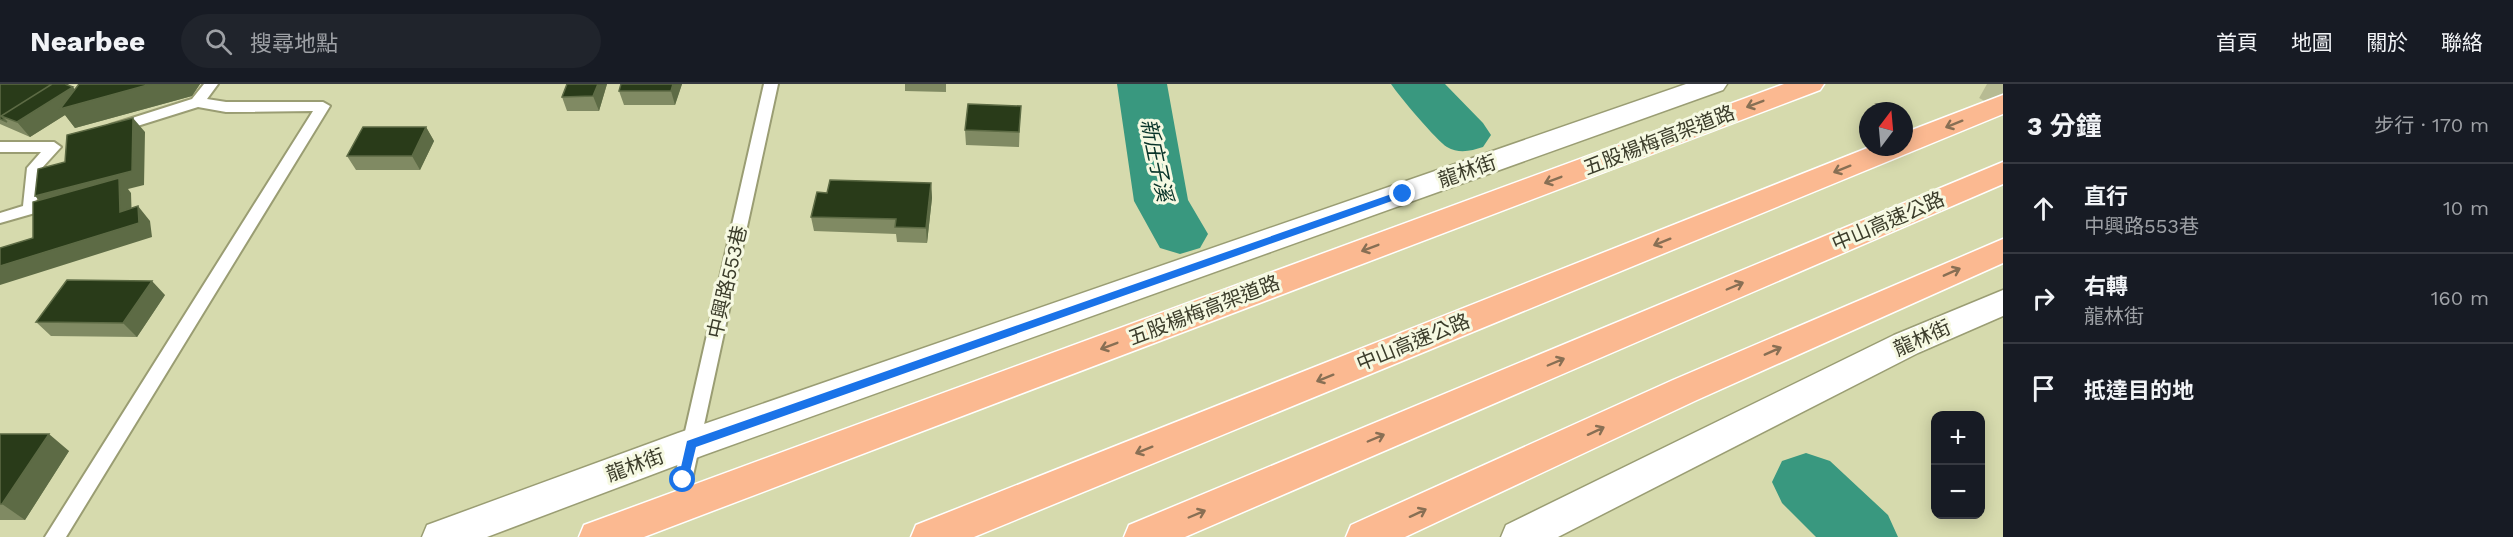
<!DOCTYPE html>
<html lang="zh-TW">
<head>
<meta charset="utf-8">
<style>
	body { margin:0; font-family:"Work Sans","Noto Sans TC",sans-serif; background:#20242c; color:#f1f3f6 }
	.controls { position:absolute; right:18px; bottom:18px; display:grid; overflow:hidden; border-radius:12px; box-shadow:0 3px 15px #0003 }
	.controls button { width:54px; height:54px; display:grid; place-items:center; padding:0; border:0; border-bottom:2px solid #363941; background:#171b24; color:#f1f3f6; font:30px sans-serif }
	.compass { position:absolute; left:1859px; top:18px; width:54px; height:54px; border-radius:50%; background:#171b24; box-shadow:0 3px 15px #0003; rotate:16deg }
	.stop { position:absolute; width:18px; height:18px; margin:-14px; border:4px solid #1a73e8; border-radius:50%; background:#fff }
	.stop.end { background:#1a73e8; border-color:#fff; box-shadow:0 2px 6px #0008 }
	.list { margin:0; padding:0; list-style:none }
	h2 { display:flex; justify-content:space-between; align-items:center; height:78px; margin:0; padding:0 24px; font-size:26px }
	h2 small { font-size:20px; font-weight:400; color:#9ea1a6 }
	.list li { display:grid; grid-template-columns:39px 1fr auto; gap:18px; align-items:center; box-sizing:border-box; height:90px; padding:0 24px; border-top:2px solid #363941 }
	.list b { display:block; font-size:22px; white-space:nowrap }
	.list p { margin:0; font-size:20px; white-space:nowrap; color:#9ea1a6 }
	.list em { font-size:20px; font-style:normal; color:#9ea1a6 }
	.icon { flex:none; width:33px; height:33px; fill:none; stroke:currentColor; stroke-width:2; stroke-linecap:round; stroke-linejoin:round }
	.map { position:relative; flex:none; width:2003px; height:453px; overflow:hidden }
	header { display:flex; align-items:center; gap:36px; box-sizing:border-box; height:84px; padding:0 30px; background:#171b24; border-bottom:2px solid #363941 }
	header strong { font-size:28px }
	nav { display:flex; gap:33px; margin-inline-start:auto; font-size:21px }
	.search { width:420px; height:54px; background:#20242c; display:flex; align-items:center; gap:15px; box-sizing:border-box; padding:0 21px; border-radius:33px; color:#9ea1a6; font-size:22px }
	main { display:flex }
	aside { flex:1; background:#171b24 }
	.map>svg:first-child { display:block }
</style>
</head>
<body>
<header>
<strong>Nearbee</strong>
<div class="search"><svg class="icon" aria-label="search" viewBox="0 0 24 24"><circle cx="10" cy="10" r="6"/><path d="M15 15l6 6"/></svg>搜尋地點</div>
<nav><a>首頁</a><a>地圖</a><a>關於</a><a>聯絡</a></nav>
</header>
<main>
<div class="map">
<svg width="2003" height="453" viewBox="0 0 2003 453">
	<rect width="100%" height="100%" fill="#d6daad"/>
	<g fill="none" stroke-linecap="round" stroke-linejoin="round">
		<path fill="#39987f" fill-rule="evenodd" d="M1117,0h50l21,116 20,34 -8,14 -20,6 -20,-6 -26,-47z
			M1391,0h54l38,39 8,12 -8,12c-12,4 -24,7 -36,0 -10,-6 -48,-51 -56,-63z
			M1806,369l24,8 58,54 10,22h-82l-34,-34 -10,-21 10,-21z"/>
		<path stroke="#b7bb93" stroke-width="32" stroke-dasharray="32 16" stroke-linecap="butt" d="M1987,0l16,9"/>
		<g stroke="#9a9d73" stroke-width="4">
			<path id="service" d="M204,0h14l-11,15 19,3h97l7,4 -264,431h-21l268,-426 -87,1 -28,-5 -83,26 -7,-5 2,-3 82,-26z
				M764,0h14l-86,396 -2,6 -7,2 -7,-2 -2,-6z
				M0,58h54l7,5 -20,22 -6,44 -35,10v-10l23,-7 4,-38 14,-16h-41z"/>
		</g>
		<g stroke="#9a9d73" stroke-width="3">
			<path id="minor" d="M1686,0h41l-4,6 -1019,365 -217,82h-65l5,-12 251,-92z
				M2003,206v26l-85,37 -360,184h-57l5,-12 388,-190z"/>
		</g>
		<g stroke="#fff" stroke-width="3">
			<path id="motorway" d="M1784,0h40l-4,6 -1176,447h-65l5,-12z
				M2003,11v19l-1029,423h-63l5,-12 954,-378h34v-14z
				M2003,78v22l-818,353h-61l5,-12z
				M2003,155v24l-306,137 -292,137h-59l5,-12 322,-145z"/>
		</g>
		<use href="#service" fill="#fff" fill-rule="evenodd"/>
		<use href="#minor" fill="#fff" fill-rule="evenodd"/>
		<use href="#motorway" fill="#fbb991" fill-rule="evenodd"/>
	</g>
	<path fill="#808a63" d="M0,0l68,1 7,5 4,-6h121l-8,12 -117,32 -10,-13 -35,22 -30,-13z
		M567,0h40l-8,27h-32l-5,-14z
		M621,0h61l-7,21h-51l-5,-14z
		M905,0h41v8l-41,-1z
		M1020,37l-1,26 -53,-2 -1,-15z
		M426,43l8,14 -14,29h-64l-9,-14z
		M931,99l1,15 -5,45 -30,-1 -1,-8 -82,-3 -3,-14 16,-24z
		M165,211l-28,42 -86,-1 -15,-14z
		M0,350l69,17 -44,69h-25z"/>
	<path fill="#5d6b45" d="M59,0h10l-6,4 10,-1 12,15 66,-18h49l-8,12 -117,32 -10,-13 -35,22 -13,-15z
		M598,0h9l-8,27 -6,-15z
		M673,0h9l-7,21 -4,-14z
		M133,34l12,14 -1,53 -16,4 3,4 1,32 6,-19 12,15 2,16 -152,48v-19l132,-41 -83,-14 -14,-15z
		M426,43l8,14 -14,29 -8,-14z
		M931,99l1,15 -5,45 -1,-15z
		M152,197l13,14 -28,42 -14,-14z
		M49,350l20,17 -44,69 -23,-16z"/>
	<path fill="#293b19" stroke="#5d6b45" stroke-width="1.5" d="M0,0h52l-51,32 6,6 -7,-3z
		M52,0h13l8,3 -56,35 -16,-6z
		M79,0h72l-91,25z
		M567,0h31l-5,12 -31,1z
		M621,0h52l-2,7h-52z
		M968,20l53,2 -2,26 -54,-2z
		M133,34l-1,53 -97,25 3,-27 27,-7 2,-27z
		M363,43h63l-14,29h-65z
		M119,94l1,34 18,-6 1,17 -139,43v-18l33,-10v-36z
		M830,96l101,3 -5,45 -31,-1 1,-8 -85,-2 6,-25 10,1z
		M67,196l85,1 -29,42 -87,-1z
		M0,350h49l-47,70h-2z"/>
	<defs><path id="oneway-shaft" d="M-6 0H5M1.5-3L5.5 0L1.5 3" fill="none" stroke-width="1.6" stroke-linecap="round" stroke-linejoin="round" transform="scale(1.5)"/></defs>
	<g stroke="#886f54">
		<use href="#oneway-shaft" transform="translate(1755 20) rotate(159)"/>
		<use href="#oneway-shaft" transform="translate(1954 40) rotate(158)"/>
		<use href="#oneway-shaft" transform="translate(1842 85) rotate(158)"/>
		<use href="#oneway-shaft" transform="translate(1553 96) rotate(159)"/>
		<use href="#oneway-shaft" transform="translate(1662 158) rotate(158)"/>
		<use href="#oneway-shaft" transform="translate(1370 164) rotate(159)"/>
		<use href="#oneway-shaft" transform="translate(1952 188) rotate(-24)"/>
		<use href="#oneway-shaft" transform="translate(1735 202) rotate(-23)"/>
		<use href="#oneway-shaft" transform="translate(1109 262) rotate(159)"/>
		<use href="#oneway-shaft" transform="translate(1773 267) rotate(-24)"/>
		<use href="#oneway-shaft" transform="translate(1556 278) rotate(-23)"/>
		<use href="#oneway-shaft" transform="translate(1325 294) rotate(158)"/>
		<use href="#oneway-shaft" transform="translate(1596 347) rotate(-25)"/>
		<use href="#oneway-shaft" transform="translate(1376 354) rotate(-23)"/>
		<use href="#oneway-shaft" transform="translate(1144 366) rotate(158)"/>
		<use href="#oneway-shaft" transform="translate(1418 429) rotate(-25)"/>
		<use href="#oneway-shaft" transform="translate(1197 430) rotate(-23)"/>
	</g>
	<path fill="#1a73e8" d="M1403,106l4,4 -1,2 -710,251 -9,37h-7l-2,-4 9,-39z"/>
	<g text-anchor="middle" dominant-baseline="central" stroke-width="6" stroke-linejoin="round" paint-order="stroke">
		<g font-size="20" fill="#3c3d2b" stroke="#f6f9e2">
			<text transform="translate(1659 56) rotate(-21)">五股楊梅高架道路</text>
			<text transform="translate(1467 87) rotate(-19)">龍林街</text>
			<text transform="translate(1888 137) rotate(-23)">中山高速公路</text>
			<text transform="translate(727 198) rotate(-77)">中興路553巷</text>
			<text transform="translate(1204 226) rotate(-21)">五股楊梅高架道路</text>
			<text transform="translate(1922 254) rotate(-24)">龍林街</text>
			<text transform="translate(1413 258) rotate(-22)">中山高速公路</text>
			<text transform="translate(635 381) rotate(-20)">龍林街</text>
		</g>
		<g font-size="21" font-style="italic" fill="#073328" stroke="#f6f9e2">
			<text transform="translate(1157 76) rotate(78)">新庄子溪</text>
		</g>
	</g>
</svg>
<div class="controls">
<button>+</button>
<button>−</button>
</div>
<svg class="compass" viewBox="-18 -18 36 36"><path d="M0-13l5 13h-10z" fill="#e53935"/><path d="M0 13l5-13h-10z" fill="#9ea1a6"/></svg>
<div class="stop" style="left:683px;top:396px"></div>
<div class="stop end" style="left:1403px;top:110px"></div>
</div>
<aside>
<h2>3 分鐘<small>步行 · 170 m</small></h2>
<ul class="list">
<li><svg class="icon" aria-label="ahead" viewBox="0 0 24 24"><path d="M12 20V5M6 11l6-6 6 6"/></svg><div><b>直行</b><p>中興路553巷</p></div><em>10 m</em></li>
<li><svg class="icon" aria-label="right" viewBox="0 0 24 24"><path d="M7 20v-9h11M14 6l5 5-5 5"/></svg><div><b>右轉</b><p>龍林街</p></div><em>160 m</em></li>
<li><svg class="icon" aria-label="arrive" viewBox="0 0 24 24"><path d="M6 21V4h12l-3 4 3 4H6"/></svg><div><b>抵達目的地</b></div></li>
</ul>
</aside>
</main>
</body>
</html>
